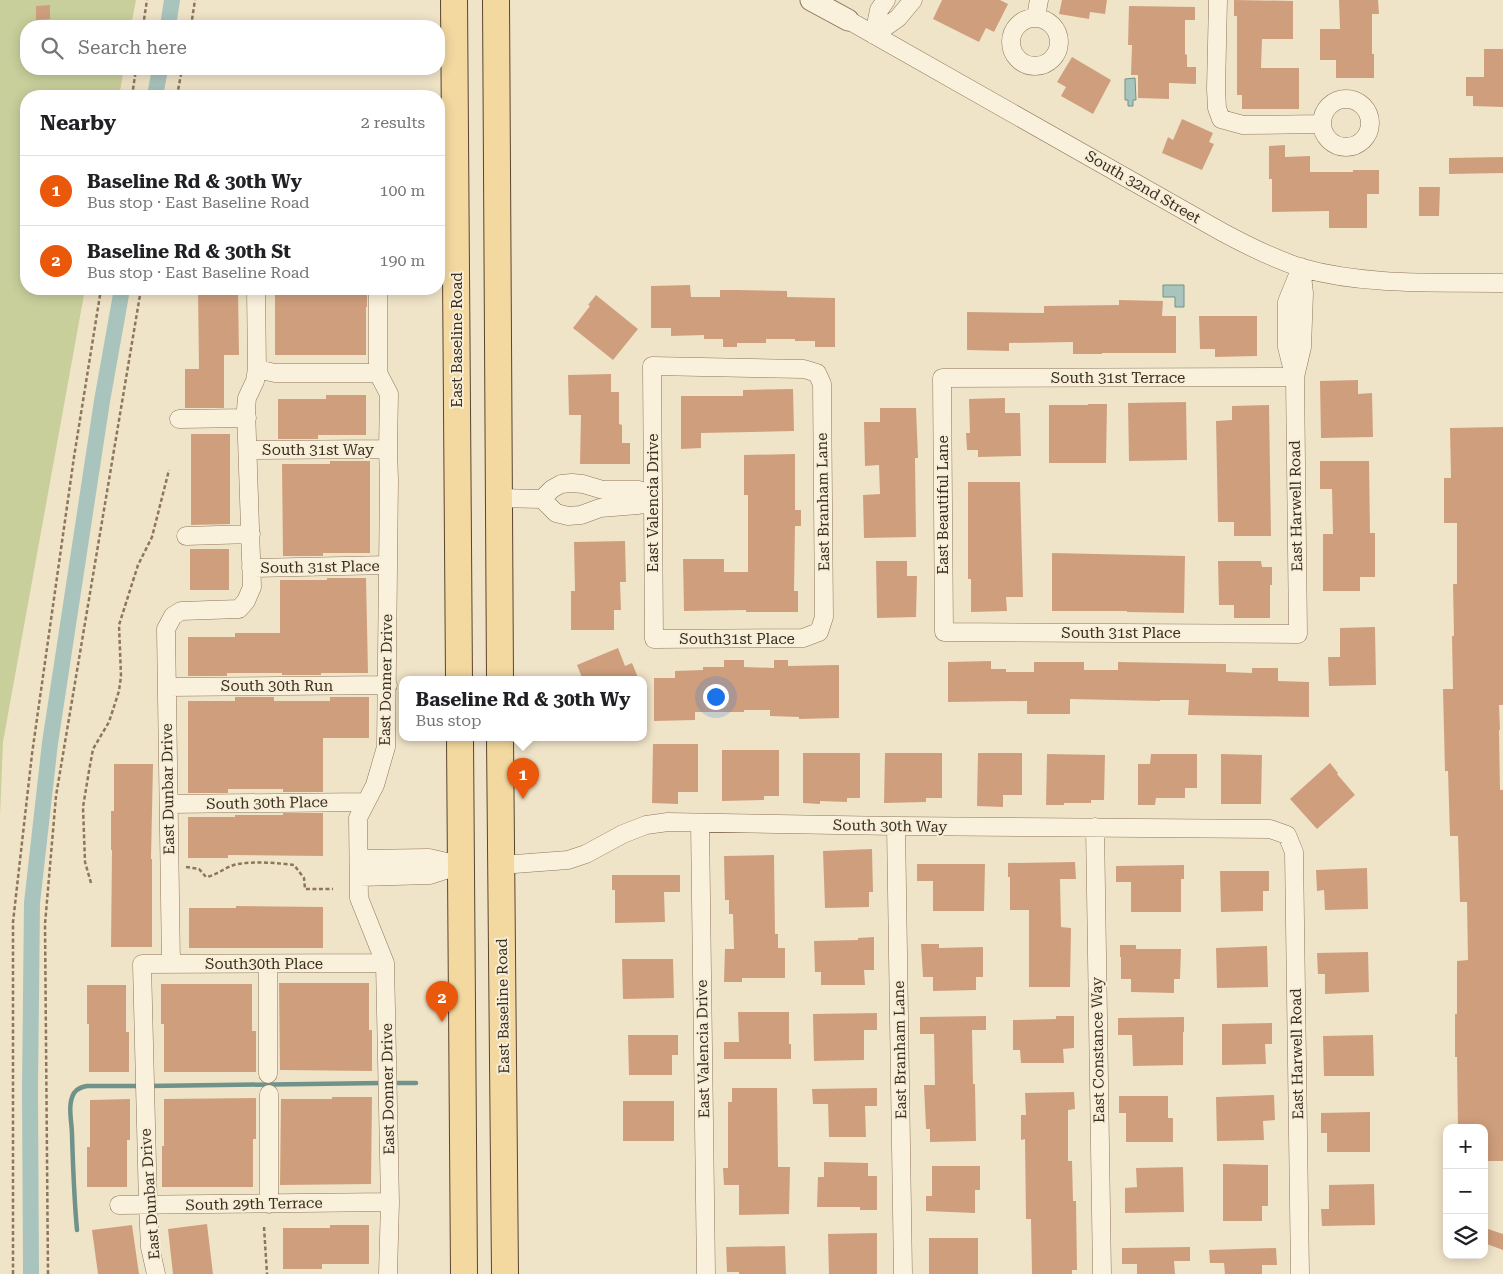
<!DOCTYPE html>
<html lang="en">
<head>
<meta charset="utf-8">
<style>
	body { margin:0; font-family:"Roboto Serif",serif; background:#f6f6f6; color:#202124 }
	.controls { position:absolute; right:15px; bottom:15px; display:grid; overflow:hidden; border-radius:10px; box-shadow:0 2px 12px #0003 }
	.controls button { width:45px; height:45px; display:grid; place-items:center; padding:0; border:0; border-bottom:1px solid #e0e0e0; background:#fff; color:#202124; font:25px sans-serif }
	.you { position:absolute; left:715px; top:696px; width:18px; height:18px; margin:-12px; border:4px solid #fff; border-radius:50%; background:#1a73e8; box-shadow:0 0 0 8px #1a73e833 }
	.badge { display:grid; place-items:center; width:32px; height:32px; border-radius:50%; background:#ea580c; color:#fff; font-size:16px; font-weight:700 }
	.pin { position:absolute; translate:-50% -41px; filter:drop-shadow(0 1px 2px #0008) }
	.pin::after { content:''; position:absolute; top:26px; width:18px; height:15px; background:inherit; clip-path:polygon(0 0,100% 0,50% 100%) }
	.popup { position:absolute; left:399px; top:676px; width:248px; height:65px; box-sizing:border-box; display:grid; place-content:center; border-radius:10px; background:#fff; filter:drop-shadow(0 1px 4px #0005); font-size:16px; white-space:nowrap; color:#757577 }
	.popup b { font-size:19px; color:#202124 }
	.popup::after { content:''; position:absolute; left:50%; top:100%; margin-left:-10px; border:10px solid transparent; border-top-color:#fff }
	.list { margin:0; padding:0; list-style:none }
	h2 { display:flex; justify-content:space-between; align-items:center; height:65px; margin:0; padding:0 20px; font-size:21px }
	h2 small { font-size:16px; font-weight:400; color:#757577 }
	.list li { display:grid; grid-template-columns:32px 1fr auto; gap:15px; align-items:center; box-sizing:border-box; height:70px; padding:0 20px; border-top:1px solid #e0e0e0 }
	.list b { display:block; font-size:19px; white-space:nowrap }
	.list p { margin:0; font-size:16px; white-space:nowrap; color:#757577 }
	.list em { font-size:16px; font-style:normal; color:#757577 }
	.icon { flex:none; width:28px; height:28px; fill:none; stroke:currentColor; stroke-width:2; stroke-linecap:round; stroke-linejoin:round }
	.map { position:relative; flex:none; width:1503px; height:1274px; overflow:hidden }
	.search { position:absolute; background:#fff; box-shadow:0 2px 12px #0003; left:20px; top:20px; width:425px; height:55px; display:flex; align-items:center; gap:12px; box-sizing:border-box; padding:0 18px; border-radius:20px; color:#757577; font-size:19px }
	.panel { position:absolute; background:#fff; box-shadow:0 2px 12px #0003; left:20px; top:90px; width:425px; height:205px; border-radius:20px }
	.map>svg:first-child { display:block }
</style>
</head>
<body>
<div class="map">
<svg width="1503" height="1274" viewBox="0 0 1503 1274">
	<rect width="100%" height="100%" fill="#f0e4c8"/>
	<path fill="#c9cf9b" d="M0,0h136l-5,26h-105v43h98l-5,27h-93v193h59l-82,453 -3,75z"/>
	<path fill="#a9c4bc" stroke="#6f938a" d="M1135,78l1,22h-3v6h-5v-6h-3v-21z
		M1163,285h21v22h-9v-10h-12z"/>
	<g fill="none" stroke-linecap="round" stroke-linejoin="round">
		<path stroke="#6f938a" stroke-width="4.5" d="M390,1083h26
			M148,1086l235,-3
			M77,1230c-3,-32 -4,-63 -5,-95 0,-13 -5,-30 2,-42 3,-5 8,-6 13,-7h53"/>
		<path stroke="#a9c4bc" stroke-width="16" d="M168,26l4,-26
			M155,96l5,-27
			M31,1274l-1,-185 2,-186 18,-160 52,-342 20,-112"/>
	</g>
	<path fill="#cf9f7d" d="M942,0h58l8,4 -14,28 -8,-4 -7,14 -46,-23z
		M1062,0h45l-2,14 -15,-2 -1,7 -30,-5z
		M1234,0l59,1v38h-31l-1,29h38v41h-57v-14h-5v-79h-3z
		M1339,0h39l1,14h-7v40h2v24h-38v-18h-16v-31h20z
		M50,5v14l-14,1v-14z
		M1129,6l66,1v13h-10v34l2,1v12h9v17l-27,-1v16l-31,-1v-23h-7l1,-30h-4z
		M1484,49h19v58l-30,-1v-10h-7v-19h18z
		M1072,57l39,23 -18,34 -32,-18 5,-9 -9,-5z
		M1182,119l31,14 -4,9 5,2 -12,26 -40,-17 6,-16 5,3z
		M1285,145v12l25,-1v16h43v-2h26v24h-12v34h-38v-17l-57,1v-33h-3v-33z
		M1503,157v16l-54,1v-16z
		M1419,187h21l-1,29h-20z
		M690,285l1,12h29v-7h17l50,1v6l48,1v49h-20v-6h-20v-2h-29v4h-29v4h-14v-8h-19v-4l-33,1v-8h-20v-42z
		M198,289h40l1,66h-15v53h-39v-39h14z
		M275,289h92v18h-1v48h-91z
		M596,295l42,34 -25,31 -40,-32 17,-22 -2,-1z
		M1119,300l44,1 -1,15h14v37h-74v1h-29v-12l-64,1v8l-42,-1v-38l77,1v-7l75,-1z
		M1199,316h58v40l-42,1v-8h-15z
		M611,374v18h8v32l3,1v18h8v21h-50l1,-49h-12l-1,-40z
		M1358,380v14l14,-1 1,44 -52,1 -1,-57z
		M793,389l1,42 -93,2v15l-20,1v-53h62v-6z
		M326,395h40v40h-48v4h-40v-40h48z
		M1005,398v15h15l1,43 -43,1v-7h-11l-1,-17h4l-1,-34z
		M1186,402l1,58 -58,1 -1,-58z
		M1088,404h19l-1,59h-57v-58h39z
		M1269,405l2,131h-37v-14h-16l-2,-101 16,-1v-14z
		M880,408h36l2,50h-3l1,79 -52,1 -1,-43 17,-1 -1,-29 -14,1 -1,-44h16z
		M1503,427v278h-4l1,25h-1l1,60h3v371h-19v-33h-26l-1,-71h-2v-43h2v-53l11,-1 -1,-58h-7l-2,-66h-8l-2,-65h-3l-2,-82h10l-1,-53h2l-1,-52h4v-61h-13v-45h7l-1,-50z
		M191,434h39v90l-39,1z
		M795,454v56h6v16h-6l-1,65h4v21h-52v-2l-62,1 -1,-52h41v13h24v-77h-4v-40z
		M330,461h40v92h-47v3h-40l-1,-92h48z
		M1320,461h49l1,72h5v44h-15v14h-37v-57h10l-1,-45h-12z
		M968,482h52l3,115h-17l1,14 -36,1v-33h-3z
		M625,541l1,41h-6l1,28h-7v20h-43v-39h4l-1,-49z
		M190,549h39v41h-39z
		M1052,553l133,3 -1,57 -57,-1v-1h-75z
		M876,561h31v15h10l-1,41 -39,1z
		M1218,561h43l1,6h10v18h-2v33h-36v-13h-15z
		M327,578h39l2,95h-47v2h-39v-2h-55v3h-39v-39h47v-4h45v-53h47z
		M1375,627l1,58 -47,1 -1,-29h12v-29z
		M618,648l7,18 7,-3 7,17h-56l-6,-15z
		M724,660h20v7l30,1v-8h14v6l51,-1v53l-40,1v-2l-29,-1v-6h-26v2h-49v8l-41,1v-43h21v-7l28,-1v-3h21z
		M991,661v8h15v3h28v-10h50v8h34v-8l108,2v8l26,1v-5h26v13l31,1v35l-121,-2 1,-15h-29v1l-90,-2v15h-43v-13l-79,1v-40z
		M235,697h39v4h56v-4h39v41h-46v54h-40v-3h-55v4h-40v-92h47z
		M653,744h45v48h-20v12l-26,-1z
		M722,750h57v46h-15v4l-42,1z
		M803,753h57v45h-13v4l-27,-1v3l-17,-1z
		M885,753h57v45h-16v4l-42,1z
		M978,753h44v42h-19v12l-26,-1z
		M1047,754l58,1 -1,45h-13v3h-27v2h-18z
		M1151,754h46v34h-12v10h-29l-1,7h-17v-41h12z
		M1221,754l41,1 -1,49h-40z
		M1330,763l8,10 -1,1 18,21 -38,34 -27,-30z
		M114,764h39l-2,95h1v88h-41l1,-97h-1v-39h3z
		M283,813h40v43l-95,-1v3h-40v-41h47v-2h48z
		M872,849l1,43h-4v15l-44,1 -2,-57z
		M774,855l1,79h3v14h7v30h-43v4h-18l1,-33h9l-1,-35h-4v-14h-4l-1,-44z
		M1075,862l1,17h-16l1,48 10,1 -1,59h-41v-77h-19v-33h-2v-14z
		M917,864h68l-1,47h-51v-30h-16z
		M1184,865v14h-3v33h-50v-30h-15v-16z
		M1367,868l1,41 -43,1 -1,-20 -7,1 -1,-21z
		M1220,871h49v20h-6v20l-42,1z
		M612,875h68v17h-16l1,30 -50,1v-33h-3z
		M236,906l87,1v41h-134v-40h47z
		M874,937v33h-10l1,15h-44v-13h-6l-1,-31 44,-1v-2z
		M921,944h18v4l44,-1v30h-7v13l-43,1v-14h-10z
		M1120,945h16v4h45l-1,30h-6v14l-43,-1v-13h-10v-22h-1z
		M1267,946l1,41 -51,1 -1,-40z
		M1368,952l1,40 -44,2v-20h-7l-1,-21z
		M622,959h51l1,39 -51,1z
		M279,983h90v47h3v41l-92,-1z
		M161,984h91v47h4v41h-92v-48h-3z
		M87,985h39v47h3v40h-40v-48h-2z
		M738,1012h51v32h2v15h-67v-17h15z
		M877,1013v17h-13v30l-50,1 -1,-47z
		M986,1016v14h-14l1,54h2l1,57 -46,1v-13h-4l-2,-44h11l-1,-51h-14v-17z
		M1056,1016h18v32l-11,1 1,14h-43l-1,-13h-7v-30l43,-1z
		M1184,1017v15h-1v33l-50,1 -1,-31h-14v-17z
		M1272,1023v21h-7l1,20 -44,1v-41z
		M628,1035h50v20h-6v20h-43z
		M1373,1035l1,41h-50l-1,-40z
		M732,1088h45l1,79h12l-1,47 -50,1v-30h-15l-1,-17h5v-66h4z
		M877,1088v18h-12l1,31h-37l-1,-33h-15l-1,-15z
		M1074,1092l1,17 -7,1v51h4l1,40h3l1,69h-5v4h-40l-1,-55h-5l-1,-80 -4,1v-25h5l-1,-22z
		M1274,1095l1,25 -12,1 1,19 -47,1 -1,-44z
		M1119,1096h49v22h5v24h-47v-29h-7z
		M332,1097h40l-1,87 -91,1 1,-86h51z
		M256,1098v41h-3v48h-91v-41h2v-47z
		M130,1099v41h-3v47h-40v-40h3v-47z
		M623,1101h51v40h-51z
		M1370,1112v40h-43v-19h-6v-20z
		M824,1162l44,1v13h9v34h-17v-3h-43l1,-30h6z
		M1223,1164l45,1v41h-6v15h-39z
		M932,1166h48v24h-5v23l-49,-2v-15h6z
		M1183,1167l1,45 -59,1v-25l12,-1 -1,-19z
		M1374,1184l1,41 -53,1 -1,-17h8v-24z
		M207,1224l6,50h-40l-5,-45z
		M132,1225l7,49h-41l-6,-44z
		M330,1225h39v39h-47v5h-39v-41h47z
		M1488,1229l15,5v16l-19,-7v-4z
		M877,1233v41h-48l-1,-40z
		M929,1238h49v36h-49z
		M785,1246l1,28h-47v-2h-12l-1,-25z
		M1190,1247v14h-16l1,13h-38v-10h-15v-16z
		M1276,1248l1,17h-15v9h-37l-1,-11h-14l-1,-13z"/>
	<g fill="none" stroke-linecap="round" stroke-linejoin="round">
		<g stroke="#8d765c" stroke-width="19">
			<path id="minor" d="M1218,0l-2,89 1,19 4,11 22,6 79,-1
				M1036,17l3,-17
				M1011 42a24 24 0 1 1 48 0a24 24 0 1 1-48 0Z
				M848,20l374,212c26,14 52,27 80,36 65,18 134,14 201,15
				M874,35l24,-17 15,-18
				M874,35l5,-25 7,-10
				M1322 123a24 24 0 1 1 48 0a24 24 0 1 1-48 0Z
				M378,289v84l11,21 -1,55 1,31 -3,267 -11,38 -17,33 1,80 26,65 5,239 -2,72
				M652,366l152,3 13,4 5,11 2,233 -5,15 -16,6 -149,1z
				M257,369l18,4h103
				M1294,375l-7,-28v-45l13,-32
				M1295,377l-353,1 2,254 354,2 -3,-257 7,-30 2,-54 -3,-26
				M179,419l68,-1
				M248,450l140,-1
				M499,498l43,1 14,14 12,3 13,-1 19,-7 38,-3 14,-6
				M542,499l10,-10 9,-5 11,-1 11,1 20,6h36l13,9
				M186,536l65,-2
				M251,568l137,-3
				M167,687l221,-2
				M169,804l196,-2
				M700,823l6,451
				M896,826l7,448
				M1095,827l7,447
				M359,859l70,-1 31,7
				M501,865l67,-5 18,-6 37,-20 23,-9 22,-3 228,4 374,3 17,6 7,17 6,422
				M359,877l71,-2 31,-10
				M171,964l-5,-335 7,-13 8,-5 58,-2 7,-8 6,-14 -6,-178 1,-11 8,-17 2,-12 -1,-80
				M268,1074v-110
				M269,1094v110
				M119,1205l271,-3
				M156,1274l-6,-27 -2,-42 -6,-241 243,-1"/>
		</g>
		<g stroke="#8d765c" stroke-width="23">
			<path id="tertiary" d="M811,0l37,20"/>
		</g>
		<g stroke="#5b4430" stroke-width="28">
			<path id="primary" d="M454,0l5,680
				M496,0l4,680
				M460,738l4,536
				M500,738l5,536"/>
		</g>
		<path stroke="#8d765c" stroke-width="2.5" stroke-dasharray="4 2.5" stroke-linecap="butt" d="M143,26l4,-26
			M191,26l4,-26
			M132,96l4,-27
			M177,96l5,-27
			M186,867l13,2 7,8c12,-2 20,-11 32,-13 17,-3 39,-1 56,1l10,13 1,11h28
			M91,883l-6,-21 -2,-55 6,-36 4,-22 16,-27 10,-31 2,-15 -2,-51 19,-60 14,-28 17,-67
			M264,1227l3,47
			M13,1274v-352l19,-168 42,-297 27,-168
			M48,1274l-3,-350 11,-128 85,-507"/>
		<use href="#minor" stroke="#faf1dc" stroke-width="18"/>
		<use href="#tertiary" stroke="#faf1dc" stroke-width="21"/>
		<use href="#primary" stroke="#f3d9a0" stroke-width="26"/>
	</g>
	<g text-anchor="middle" dominant-baseline="central" stroke-width="4" stroke-linejoin="round" paint-order="stroke">
		<g font-size="15" fill="#3d2e20" stroke="#f7eed8">
			<text transform="translate(1143 187) rotate(30)">South 32nd Street</text>
			<text transform="translate(457 340) rotate(-90)">East Baseline Road</text>
			<text x="1118" y="378">South 31st Terrace</text>
			<text x="318" y="450">South 31st Way</text>
			<text transform="translate(823 502) rotate(-91)">East Branham Lane</text>
			<text transform="translate(653 503) rotate(-90)">East Valencia Drive</text>
			<text transform="translate(943 505) rotate(-90)">East Beautiful Lane</text>
			<text transform="translate(1296 506) rotate(-91)">East Harwell Road</text>
			<text transform="translate(320 567) rotate(-1)">South 31st Place</text>
			<text x="1121" y="633">South 31st Place</text>
			<text x="737" y="639">South31st Place</text>
			<text transform="translate(386 680) rotate(-89)">East Donner Drive</text>
			<text x="277" y="686">South 30th Run</text>
			<text transform="translate(168 789) rotate(-91)">East Dunbar Drive</text>
			<text transform="translate(267 803) rotate(-1)">South 30th Place</text>
			<text transform="translate(890 826) rotate(1)">South 30th Way</text>
			<text x="264" y="964">South30th Place</text>
			<text transform="translate(503 1006) rotate(-91)">East Baseline Road</text>
			<text transform="translate(703 1049) rotate(-91)">East Valencia Drive</text>
			<text transform="translate(900 1050) rotate(-91)">East Branham Lane</text>
			<text transform="translate(1098 1050) rotate(-91)">East Constance Way</text>
			<text transform="translate(1297 1054) rotate(-91)">East Harwell Road</text>
			<text transform="translate(388 1089) rotate(-91)">East Donner Drive</text>
			<text transform="translate(150 1194) rotate(-94)">East Dunbar Drive</text>
			<text transform="translate(254 1204) rotate(-1)">South 29th Terrace</text>
		</g>
	</g>
</svg>
<div class="controls">
<button>+</button>
<button>−</button>
<button><svg class="icon" aria-label="layers" viewBox="0 0 24 24"><path d="M12 4l9 5-9 5-9-5zM3 14l9 5 9-5"/></svg></button>
</div>
<div class="you"></div>
<div class="pin badge" style="left:523px;top:799px">1</div>
<div class="popup"><b>Baseline Rd &amp; 30th Wy</b>Bus stop</div>
<div class="pin badge" style="left:442px;top:1022px">2</div>
<div class="search"><svg class="icon" aria-label="search" viewBox="0 0 24 24"><circle cx="10" cy="10" r="6"/><path d="M15 15l6 6"/></svg>Search here</div>
<section class="panel">
<h2>Nearby<small>2 results</small></h2>
<ul class="list">
<li><span class="badge">1</span><div><b>Baseline Rd &amp; 30th Wy</b><p>Bus stop · East Baseline Road</p></div><em>100 m</em></li>
<li><span class="badge">2</span><div><b>Baseline Rd &amp; 30th St</b><p>Bus stop · East Baseline Road</p></div><em>190 m</em></li>
</ul>
</section>
</div>
</body>
</html>
